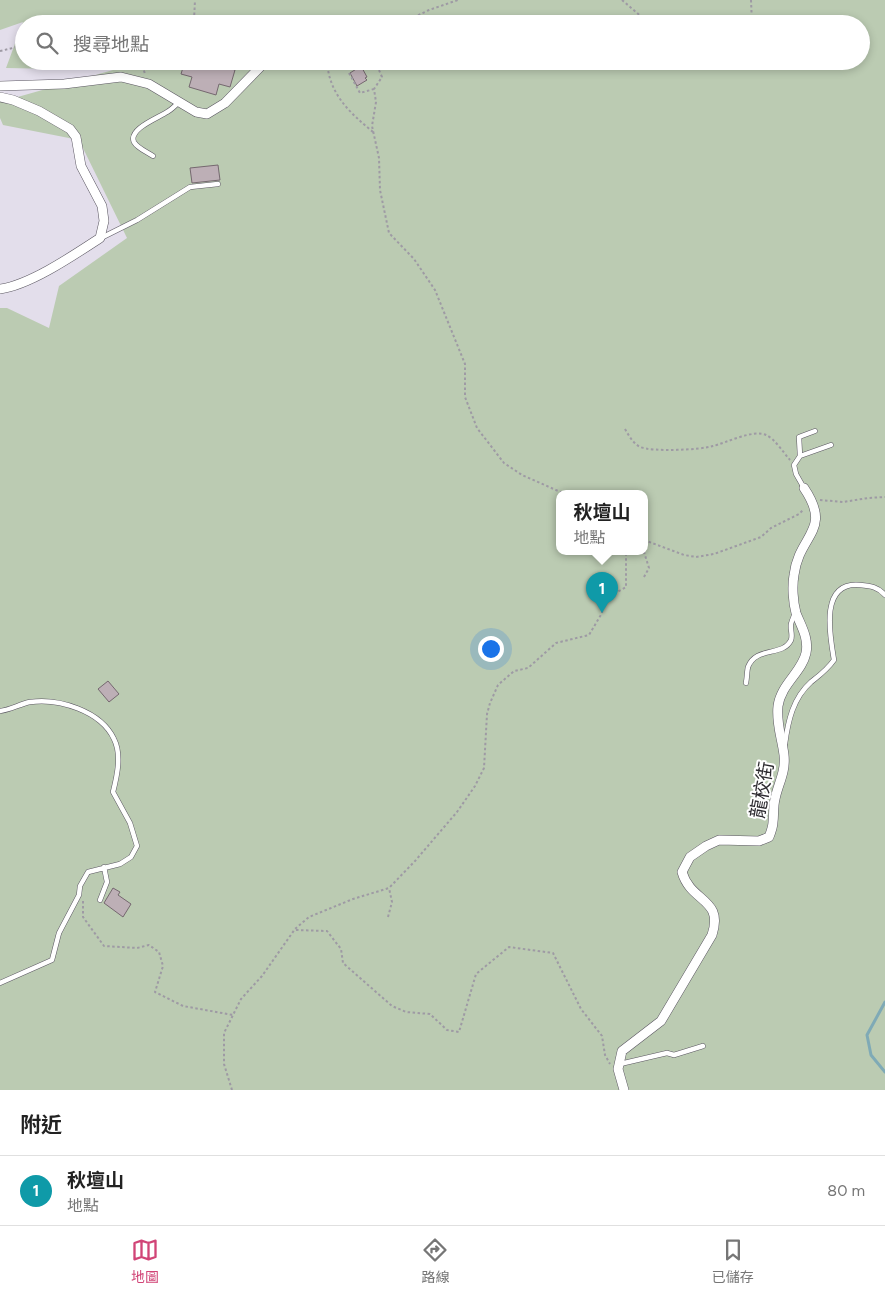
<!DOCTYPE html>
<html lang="zh-TW">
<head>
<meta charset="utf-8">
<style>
	body { margin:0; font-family:Figtree,"Noto Sans TC",sans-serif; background:#f2f2f2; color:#222 }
	.you { position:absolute; left:490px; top:648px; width:18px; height:18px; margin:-12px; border:4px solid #fff; border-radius:50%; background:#1a73e8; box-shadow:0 0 0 8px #1a73e833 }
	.badge { display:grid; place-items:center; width:32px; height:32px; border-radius:50%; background:#d14577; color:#fff; font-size:16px; font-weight:700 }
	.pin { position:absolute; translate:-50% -41px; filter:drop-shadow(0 1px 2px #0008) }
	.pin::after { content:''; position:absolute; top:26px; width:18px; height:15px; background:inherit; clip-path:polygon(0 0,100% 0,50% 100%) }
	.popup { position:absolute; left:556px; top:490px; width:92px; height:65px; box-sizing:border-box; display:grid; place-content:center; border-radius:10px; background:#fff; filter:drop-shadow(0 1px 4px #0005); font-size:16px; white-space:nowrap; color:#767676 }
	.popup b { font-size:19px; color:#222 }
	.popup::after { content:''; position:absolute; left:50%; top:100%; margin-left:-10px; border:10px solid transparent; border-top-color:#fff }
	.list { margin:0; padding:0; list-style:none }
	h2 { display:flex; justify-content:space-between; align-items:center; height:65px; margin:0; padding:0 20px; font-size:21px }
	h2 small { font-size:16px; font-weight:400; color:#767676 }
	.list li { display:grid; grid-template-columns:32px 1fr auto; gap:15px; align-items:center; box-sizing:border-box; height:70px; padding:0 20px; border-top:1px solid #e0e0e0 }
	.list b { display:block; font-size:19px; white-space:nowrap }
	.list p { margin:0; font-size:16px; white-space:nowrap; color:#767676 }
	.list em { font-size:16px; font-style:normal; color:#767676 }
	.icon { flex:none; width:28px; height:28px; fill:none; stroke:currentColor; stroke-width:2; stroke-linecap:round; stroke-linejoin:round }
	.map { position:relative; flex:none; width:885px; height:1090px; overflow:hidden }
	.search { position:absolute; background:#fff; box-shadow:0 2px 8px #0003; left:15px; right:15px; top:15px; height:55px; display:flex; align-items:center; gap:12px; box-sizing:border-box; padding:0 18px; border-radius:28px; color:#767676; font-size:19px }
	.sheet { height:135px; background:#fff }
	nav { display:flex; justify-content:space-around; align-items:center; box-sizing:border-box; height:70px; border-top:1px solid #e0e0e0; background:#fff; font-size:14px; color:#767676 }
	nav a { display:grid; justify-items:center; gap:2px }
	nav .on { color:#d14577 }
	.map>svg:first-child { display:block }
</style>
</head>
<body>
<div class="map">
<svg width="885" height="1090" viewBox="0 0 885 1090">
	<rect width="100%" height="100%" fill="#e3deeb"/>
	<path fill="#bbcbb2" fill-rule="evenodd" d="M0,0h885v1090h-885v-782h7l42,20 10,-42 68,-48 -48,-98 -76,-15 -3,-7v-16l113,-32 -107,-2 17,-46 -23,8zM24,24h837v37h-837zM560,494h84v58h-84z"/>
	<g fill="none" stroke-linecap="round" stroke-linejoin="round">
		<path stroke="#7faab6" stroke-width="3" d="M885,1002l-18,33 4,20 14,17"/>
	</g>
	<path fill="#bdafb6" stroke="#75686f" d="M185,61h18l32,9 -5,17 -11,-3 -3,11 -27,-8 3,-10 -11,-3z
		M361,66l6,11 -2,1 2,2 -10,6 -7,-13z
		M218,165l2,15 -28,3 -2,-15z
		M108,681l11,13 -10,8 -11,-13z
		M113,888l7,4 -2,3 13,9 -8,13 -19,-14z"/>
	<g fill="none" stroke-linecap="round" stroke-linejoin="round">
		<g stroke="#5a5661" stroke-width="5.5">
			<path id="service" d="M153,156c-6,-4 -16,-8 -19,-14 -6,-13 24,-24 33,-30 4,-2 8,-6 12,-10
				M101,238l36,-18 53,-33 28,-3
				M800,456l-1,-19 16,-6
				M804,488l-8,-14 -2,-9 6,-9 31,-11
				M746,683c1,-5 1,-12 2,-16 8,-21 35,-10 43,-27 2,-5 -1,-11 0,-16 1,-4 3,-8 4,-11
				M0,711c10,-1 20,-7 30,-9 29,-4 71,9 84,37 8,16 3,37 -1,53l17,31 7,23 -6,11 -11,7 -32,8 -8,14 -1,9 -20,38 -7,27 -52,23
				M785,744c3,-23 8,-46 26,-62 9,-7 16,-12 23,-22 -4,-24 -15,-79 26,-75 11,1 18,2 25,10
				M100,900l7,-18 -3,-15
				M620,1064l47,-11 7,2 29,-9"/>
		</g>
		<g stroke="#5a5661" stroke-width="10">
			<path id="minor" d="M340,61l4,3 8,-3
				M0,86l64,-2 57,-7 28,7 47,28 11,2 18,-11 41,-42
				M0,97l13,3 26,11 31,18 6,8 5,29 21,40 2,15 -4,17c-26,17 -70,47 -100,51
				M624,1090l-6,-21 4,-18 39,-30 51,-86c12,-37 -21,-32 -30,-63l8,-15 16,-11 13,-6 40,1 10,-4c2,-5 4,-10 4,-15 1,-7 0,-15 2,-23 3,-15 11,-27 9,-44 -2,-17 -8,-31 -6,-49 3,-22 24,-34 28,-53 3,-15 -5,-27 -10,-40 -3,-11 -4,-27 -2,-38 5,-41 39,-44 10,-87"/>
		</g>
		<path stroke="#9e9aa4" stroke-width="2" stroke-dasharray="2.5 2.5" stroke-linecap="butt" d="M622,0l28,24
			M751,0l1,24
			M194,20l1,-20
			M163,24c17,-4 35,-4 53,0
			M400,24l29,-14 29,-10
			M0,51l17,-4 7,2
			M141,61l4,13
			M327,61c2,33 22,51 46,71
			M375,61l7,16 -8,12 2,13 -4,24 7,32 1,32 9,43 25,26 21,31 30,74v33l12,31 27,35 18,12 43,19
			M727,61l4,5 11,2 2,-7
			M349,73l11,20 14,-4
			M625,429c4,7 8,14 15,18 12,5 60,3 73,-1 13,-3 40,-17 53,-11 9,4 17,17 24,25
			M820,500l23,2 25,-4 17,-1
			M644,540l40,15 12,2 18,-3 47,-17 10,-9 28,-14 5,-5
			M644,577l5,-9 -5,-16
			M83,901v16l21,29 33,2 12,-3 10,7 4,14 -8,26 28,14 50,9
			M388,917l4,-15 -3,-14
			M296,930l31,1 14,18 2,14 49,43 14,6 24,2 17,16 12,2 17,-58 33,-27 44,6 28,56 21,27 3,19 5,9
			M232,1090l-8,-26v-31l17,-34 21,-23 33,-47 14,-12 44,-18 36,-11 26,-27 42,-49 18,-26 9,-18 3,-54 3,-11 8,-18 16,-14 14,-3 28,-25 33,-8 13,-22 2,-13 22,-13v-35"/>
		<use href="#service" stroke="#fff" stroke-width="4.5"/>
		<use href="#minor" stroke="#fff" stroke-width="9"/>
	</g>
	<g text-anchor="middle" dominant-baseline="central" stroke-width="4" stroke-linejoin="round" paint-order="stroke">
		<g font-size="19" fill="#2d2b30" stroke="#fff">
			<text transform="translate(762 790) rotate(-80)">龍校街</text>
		</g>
	</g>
</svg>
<div class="you"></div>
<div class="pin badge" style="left:602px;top:613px;background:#0f9aa8">1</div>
<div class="popup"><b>秋壇山</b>地點</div>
<div class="search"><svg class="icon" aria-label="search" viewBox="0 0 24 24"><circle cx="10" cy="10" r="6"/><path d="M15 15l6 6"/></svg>搜尋地點</div>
</div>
<section class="sheet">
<h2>附近<small></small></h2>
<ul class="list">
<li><span class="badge" style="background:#0f9aa8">1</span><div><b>秋壇山</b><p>地點</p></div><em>80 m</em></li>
</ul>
</section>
<nav>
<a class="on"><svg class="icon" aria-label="map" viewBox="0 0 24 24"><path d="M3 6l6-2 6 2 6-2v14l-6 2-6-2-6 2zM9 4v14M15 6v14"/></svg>地圖</a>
<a><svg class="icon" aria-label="directions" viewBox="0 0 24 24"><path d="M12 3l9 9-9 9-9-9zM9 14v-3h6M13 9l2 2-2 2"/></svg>路線</a>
<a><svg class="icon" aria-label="saved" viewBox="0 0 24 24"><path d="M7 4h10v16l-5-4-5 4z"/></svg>已儲存</a>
</nav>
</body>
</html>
